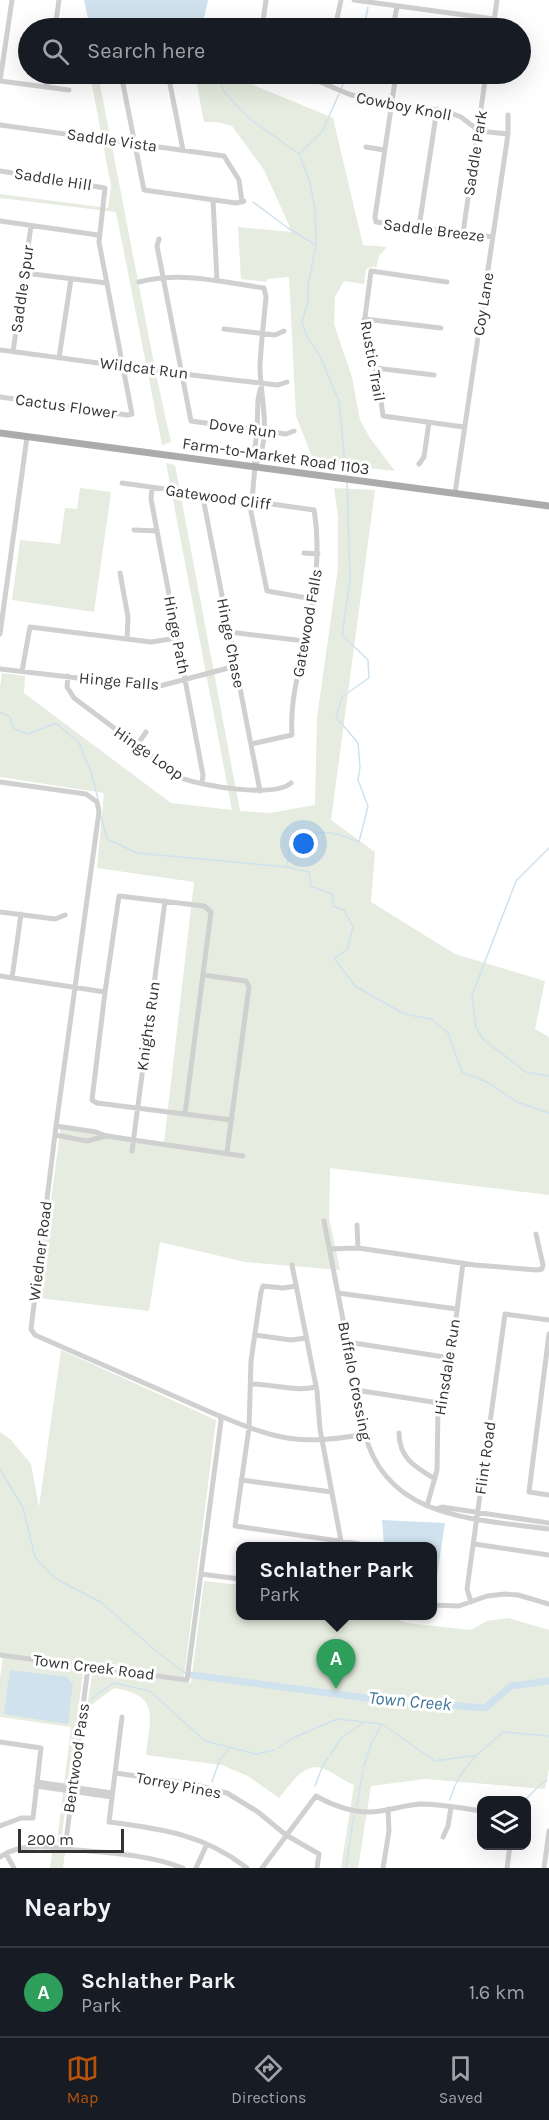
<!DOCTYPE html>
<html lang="en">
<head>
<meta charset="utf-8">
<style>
	body { margin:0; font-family:Karla,sans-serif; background:#242831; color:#f1f3f6 }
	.controls { position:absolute; right:18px; bottom:18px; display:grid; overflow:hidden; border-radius:12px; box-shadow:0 6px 24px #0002 }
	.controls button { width:54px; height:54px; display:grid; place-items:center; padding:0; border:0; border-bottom:2px solid #363941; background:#171b24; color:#f1f3f6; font:30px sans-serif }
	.scale { position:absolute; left:18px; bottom:15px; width:106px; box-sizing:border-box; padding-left:6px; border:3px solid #333; border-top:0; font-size:16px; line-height:21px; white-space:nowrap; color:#333; -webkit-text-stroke:4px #fff; paint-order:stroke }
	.you { position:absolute; left:304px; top:844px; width:21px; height:21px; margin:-15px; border:4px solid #fff; border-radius:50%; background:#1a73e8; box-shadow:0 0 0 9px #1a73e833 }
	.badge { display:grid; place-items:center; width:39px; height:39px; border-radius:50%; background:#b45309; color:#fff; font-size:20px; font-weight:700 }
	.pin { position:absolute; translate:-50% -50px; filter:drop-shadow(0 2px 3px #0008) }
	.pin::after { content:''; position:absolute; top:32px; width:21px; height:18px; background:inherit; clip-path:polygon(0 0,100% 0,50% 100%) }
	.popup { position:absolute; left:236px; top:1542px; width:201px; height:78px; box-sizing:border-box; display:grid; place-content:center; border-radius:12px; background:#171b24; filter:drop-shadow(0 2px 4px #0005); font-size:20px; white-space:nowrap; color:#9ea1a6 }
	.popup b { font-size:22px; color:#f1f3f6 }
	.popup::after { content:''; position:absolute; left:50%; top:100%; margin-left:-12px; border:12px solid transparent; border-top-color:#171b24 }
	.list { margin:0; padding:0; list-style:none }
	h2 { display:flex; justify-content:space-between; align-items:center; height:78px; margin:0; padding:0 24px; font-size:26px }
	h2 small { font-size:20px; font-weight:400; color:#9ea1a6 }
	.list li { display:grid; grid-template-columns:39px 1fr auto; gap:18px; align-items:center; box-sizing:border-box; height:90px; padding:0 24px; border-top:2px solid #363941 }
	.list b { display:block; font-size:22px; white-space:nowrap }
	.list p { margin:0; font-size:20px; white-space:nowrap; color:#9ea1a6 }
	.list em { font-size:20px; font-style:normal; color:#9ea1a6 }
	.icon { flex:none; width:33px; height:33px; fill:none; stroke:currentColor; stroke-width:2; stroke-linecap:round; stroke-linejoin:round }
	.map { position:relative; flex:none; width:549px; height:1868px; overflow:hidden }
	.search { position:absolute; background:#171b24; box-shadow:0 6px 24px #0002; left:18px; right:18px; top:18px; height:66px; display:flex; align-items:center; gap:15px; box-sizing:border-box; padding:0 21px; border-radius:33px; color:#9ea1a6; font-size:22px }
	.sheet { height:168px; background:#171b24 }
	nav { display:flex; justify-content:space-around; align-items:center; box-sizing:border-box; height:84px; border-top:2px solid #363941; background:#171b24; font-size:16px; color:#9ea1a6 }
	nav a { display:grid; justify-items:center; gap:3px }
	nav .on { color:#b45309 }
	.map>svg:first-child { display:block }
</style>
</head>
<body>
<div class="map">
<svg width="549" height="1868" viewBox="0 0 549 1868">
	<rect width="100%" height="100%" fill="#fff"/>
	<path fill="#e6ecdf" d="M90,74h8l58,300 15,68 -9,3 -46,-233 -116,-14v-4l108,14 3,-22z
		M195,74h36l3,3 99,41 30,127 24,2 -8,9 -3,12 -2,-2 -8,3 -2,15 -20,-3 -9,16 -1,27 18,53 8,43 10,18 25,33 -81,-9 -18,-46 -7,-139 -21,2 -2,3 -25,-3 -3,-52 54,5 -28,-62 -32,-44 -15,-4h-13z
		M166,463l9,2 65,346 30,2 45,-8 2,-87 21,-150v-51l-4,-29 41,2 -44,330 44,32 -4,50 84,52 90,27 -10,48 14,8v158l-219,-27 -1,50 11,52 -95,-8 -85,-20 -11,69 -111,-13 23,-173 103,18 30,-261 -97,-14 7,-75 -104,-16v-90l2,-14 23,3 -1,17 147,110 61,7z
		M80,488l31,4 -17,120 -82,-12 8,-60 40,4 5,-36 12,1z
		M61,1350l155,70 -32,257 -184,-23v-222l10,7 21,25 8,43z
		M204,1581l36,4v31h152l1,2 13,5 65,7 16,-9 21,-3 41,12v138l-4,21 -120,-10 -54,7 -13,82h-17l13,-83c-11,-4 -19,-12 -30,-16 -20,-8 -33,15 -45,29l-31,-22 -26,-11 -76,-10c4,-39 15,-59 -32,-67l-27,20 6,-38 98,13z
		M3,1657l78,11 2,5 -22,169h-4l14,-115 -71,-10v-39z
		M52,1852h13l-2,16h-13z"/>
	<path fill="#cfe2ee" d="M84,0h124l-6,28h-112z
		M382,1520l63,3 -8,53 -5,-1v-29h-48z
		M10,1670l57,7 6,7 -5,40 -64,-10z"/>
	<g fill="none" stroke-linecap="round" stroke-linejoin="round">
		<path stroke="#cfe2ee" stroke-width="1.5" d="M364,28l4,-21
			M216,74l9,19 25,26 49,35 10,25 6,29 1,37 -8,40v17l-6,20 4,13 14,21 19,45 7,74
			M341,89l6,-15
			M299,154l23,-22 17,-38
			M253,202l35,26 26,16
			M0,712l10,5 4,12 14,5 28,-11 23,20 12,29 7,27
			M101,816l6,23 30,14 150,14 22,5 2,14 22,9v11l11,4 9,17 -6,23 -13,8 21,28 49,28 27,5 17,14 14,39 25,10 30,20 32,11
			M549,848l-33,33 -44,114 4,33 8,12 42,32 23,4
			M287,865l3,-20c28,-17 40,-15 69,-3l9,-36 -10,-26 2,-13 -2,-24 -22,-26 6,-20 27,-19 -1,-18 -26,-25 8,-55 -3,-98
			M0,1469l23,39 12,49 20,21 47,25 54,48 29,22
			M0,1686h1
			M92,1698l22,-15 36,8 55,50 51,13 19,-4
			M278,1748l15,-10 44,-19 45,5 53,37 42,-6 26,-23 46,4
			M330,1755l11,-17 22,-15
			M364,1766l7,-22 10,-18
			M212,1782l8,-23 9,-10
			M315,1786l8,-21 5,-7
			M450,1800c5,-19 13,-30 27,-45
			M525,1800l15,-15 7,-5
			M357,1806l6,-36
			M346,1868l8,-53"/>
		<path stroke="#cfe2ee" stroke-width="7" d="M192,1675l190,25 103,8 26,-22 38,-5"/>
		<path stroke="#d0d0d0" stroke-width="5" d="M12,0l-12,81 69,9
			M354,0l140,19
			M238,22l8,4 16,2
			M55,28l4,-28
			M262,28l4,-28
			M335,28l6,-28
			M393,28l4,-22
			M493,28l4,-28
			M121,74l23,116 92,13 8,-2
			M168,74l15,76
			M301,74l50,21 97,17 13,5 18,14 29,3
			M396,74l-21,143 1,5 117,15
			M47,87l2,-13
			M0,125l224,31 15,24 3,22
			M366,147l18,3
			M0,171l105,17 -6,54 33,172 -5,1 -127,-18
			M213,200l4,81
			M0,221l98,14
			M419,227l18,-118
			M463,233l23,-159
			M159,239l-2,7 34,175 95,13 8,-3
			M24,273l83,10
			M139,282c42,-11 83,0 125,6l2,9c-2,23 -5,46 -6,69 0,33 13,70 -5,100
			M447,282l-76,-11 -7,54 14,53 5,38 81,11
			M364,319l77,9
			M224,329l51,6 9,-4
			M0,350c93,12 185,25 278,35l9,-3
			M13,352l18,-126
			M59,358l12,-79
			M375,368l59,7
			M260,390l-2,10 -1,30 -3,26 1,10 -4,46 16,79 46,8
			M419,464l5,-7 5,-35
			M122,483l192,27c8,48 -1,91 -10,138 -7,29 -14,57 -12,87l-41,9
			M152,488l-1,11 49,260 3,16 -1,8
			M455,493l53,-359v-19
			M205,495l-1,8 56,288
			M134,530l23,1
			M304,553l14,1
			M120,573l8,44 -1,22
			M229,632l76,9
			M0,634l27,-197
			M0,669l156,18 80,-21
			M22,671l8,-44 121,15 26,-4
			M68,676l-1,11 7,11 107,80c21,8 93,20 110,5
			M137,745l9,-13
			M0,782l86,12 11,8 2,10 -43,314 -25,203 4,6 182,80 3,1 1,5 -34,259 -187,-25
			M0,912l55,7 10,-4
			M203,975l43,6 3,6 -22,165
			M0,976l105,16
			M12,978l9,-64
			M185,1114l26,-202 -7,-6 -85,-10 -14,96 -13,108 5,3 135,17
			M56,1126l40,6 10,4 137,20
			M55,1135l32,6 19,-5
			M132,1151l33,-250
			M324,1221l41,213c22,86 112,85 184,95
			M357,1225l1,23
			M329,1249l29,-1 117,17 62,5 5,-1 1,-4 -7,-31
			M292,1265l25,126 3,38 21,112
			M296,1286l-13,2 -20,-2 -2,6 -10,69 -2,67 -14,98 125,18
			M338,1293l119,16
			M549,1334l-20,158 20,3
			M255,1335l36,5 15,-2
			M347,1342l104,16
			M251,1384c21,0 44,8 65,3
			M356,1390l83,13
			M220,1416c58,24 82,30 145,18
			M399,1433c0,25 16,34 36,46
			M241,1480l91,12
			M427,1506l10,-36 1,-60 13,-52 12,-95
			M436,1509l6,-2 107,16
			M474,1544l75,11
			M201,1574l39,5
			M471,1602l-4,-13 38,-275 44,6
			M432,1605l27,1 28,-10 18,-2 13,1 31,9
			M122,1717l-13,105c53,7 94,12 138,46
			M0,1742l41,6 -8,70h-12l-21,8
			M115,1773l73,10 39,10 31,19 28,23 33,19 -2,14
			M37,1782l75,11
			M36,1786l76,11
			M443,1837l5,-11 3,-19
			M65,1849l23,-182
			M6,1854l8,14
			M0,1857c10,-7 23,-10 35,-10 14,-1 29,2 42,3 36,3 72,5 106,18
			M196,1868l11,-24
			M262,1868l54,-72c16,9 33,16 53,16 17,0 34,-7 51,-8 21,0 41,4 62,7
			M383,1868l6,-37 -1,-22
			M507,1868l3,-22
			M544,1868l5,-37"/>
		<path stroke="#ababab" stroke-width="7" d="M0,433l549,73"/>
	</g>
	<g text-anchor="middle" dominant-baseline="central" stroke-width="6" stroke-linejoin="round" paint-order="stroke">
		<g font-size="16" fill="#333" stroke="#fff">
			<text transform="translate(404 106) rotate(11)">Cowboy Knoll</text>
			<text transform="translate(112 140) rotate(8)">Saddle Vista</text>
			<text transform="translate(475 153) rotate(-81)">Saddle Park</text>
			<text transform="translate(53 179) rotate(9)">Saddle Hill</text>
			<text transform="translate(434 230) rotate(7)">Saddle Breeze</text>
			<text transform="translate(22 289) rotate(-82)">Saddle Spur</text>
			<text transform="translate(483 304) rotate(-81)">Coy Lane</text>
			<text transform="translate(373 361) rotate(80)">Rustic Trail</text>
			<text transform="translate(144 368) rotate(7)">Wildcat Run</text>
			<text transform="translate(66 406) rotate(8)">Cactus Flower</text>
			<text transform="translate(243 428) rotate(8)">Dove Run</text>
			<text transform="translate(276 456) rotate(8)">Farm-to-Market Road 1103</text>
			<text transform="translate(218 497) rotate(8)">Gatewood Cliff</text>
			<text transform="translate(307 623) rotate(-80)">Gatewood Falls</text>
			<text transform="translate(177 635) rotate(79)">Hinge Path</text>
			<text transform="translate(231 643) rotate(79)">Hinge Chase</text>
			<text transform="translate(119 681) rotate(5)">Hinge Falls</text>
			<text transform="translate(149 753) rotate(35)">Hinge Loop</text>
			<text transform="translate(148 1026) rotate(-82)">Knights Run</text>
			<text transform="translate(40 1251) rotate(-83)">Wiedner Road</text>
			<text transform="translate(447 1367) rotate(-81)">Hinsdale Run</text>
			<text transform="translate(355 1381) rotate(79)">Buffalo Crossing</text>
			<text transform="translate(485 1458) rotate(-82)">Flint Road</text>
			<text transform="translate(94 1667) rotate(7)">Town Creek Road</text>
			<text transform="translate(76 1758) rotate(-82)">Bentwood Pass</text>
			<text transform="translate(179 1785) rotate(11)">Torrey Pines</text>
		</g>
		<g font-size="18" font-style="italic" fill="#3f7597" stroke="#fff">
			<text transform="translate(410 1701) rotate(5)">Town Creek</text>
		</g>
	</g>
</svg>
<div class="controls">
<button><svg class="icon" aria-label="layers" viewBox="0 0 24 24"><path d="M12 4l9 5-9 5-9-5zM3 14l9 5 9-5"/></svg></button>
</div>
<div class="scale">200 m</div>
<div class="you"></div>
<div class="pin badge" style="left:336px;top:1689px;background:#2e9e5b">A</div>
<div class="popup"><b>Schlather Park</b>Park</div>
<div class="search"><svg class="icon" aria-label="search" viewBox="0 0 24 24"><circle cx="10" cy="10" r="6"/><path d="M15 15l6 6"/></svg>Search here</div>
</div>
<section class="sheet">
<h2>Nearby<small></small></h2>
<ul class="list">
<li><span class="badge" style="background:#2e9e5b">A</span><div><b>Schlather Park</b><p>Park</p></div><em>1.6 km</em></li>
</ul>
</section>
<nav>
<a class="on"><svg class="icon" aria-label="map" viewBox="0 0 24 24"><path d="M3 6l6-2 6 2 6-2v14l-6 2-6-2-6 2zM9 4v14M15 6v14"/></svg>Map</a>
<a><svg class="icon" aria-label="directions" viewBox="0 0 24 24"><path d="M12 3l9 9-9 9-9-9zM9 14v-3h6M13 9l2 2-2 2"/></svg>Directions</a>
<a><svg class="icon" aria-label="saved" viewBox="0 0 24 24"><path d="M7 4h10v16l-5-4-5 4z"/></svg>Saved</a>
</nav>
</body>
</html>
